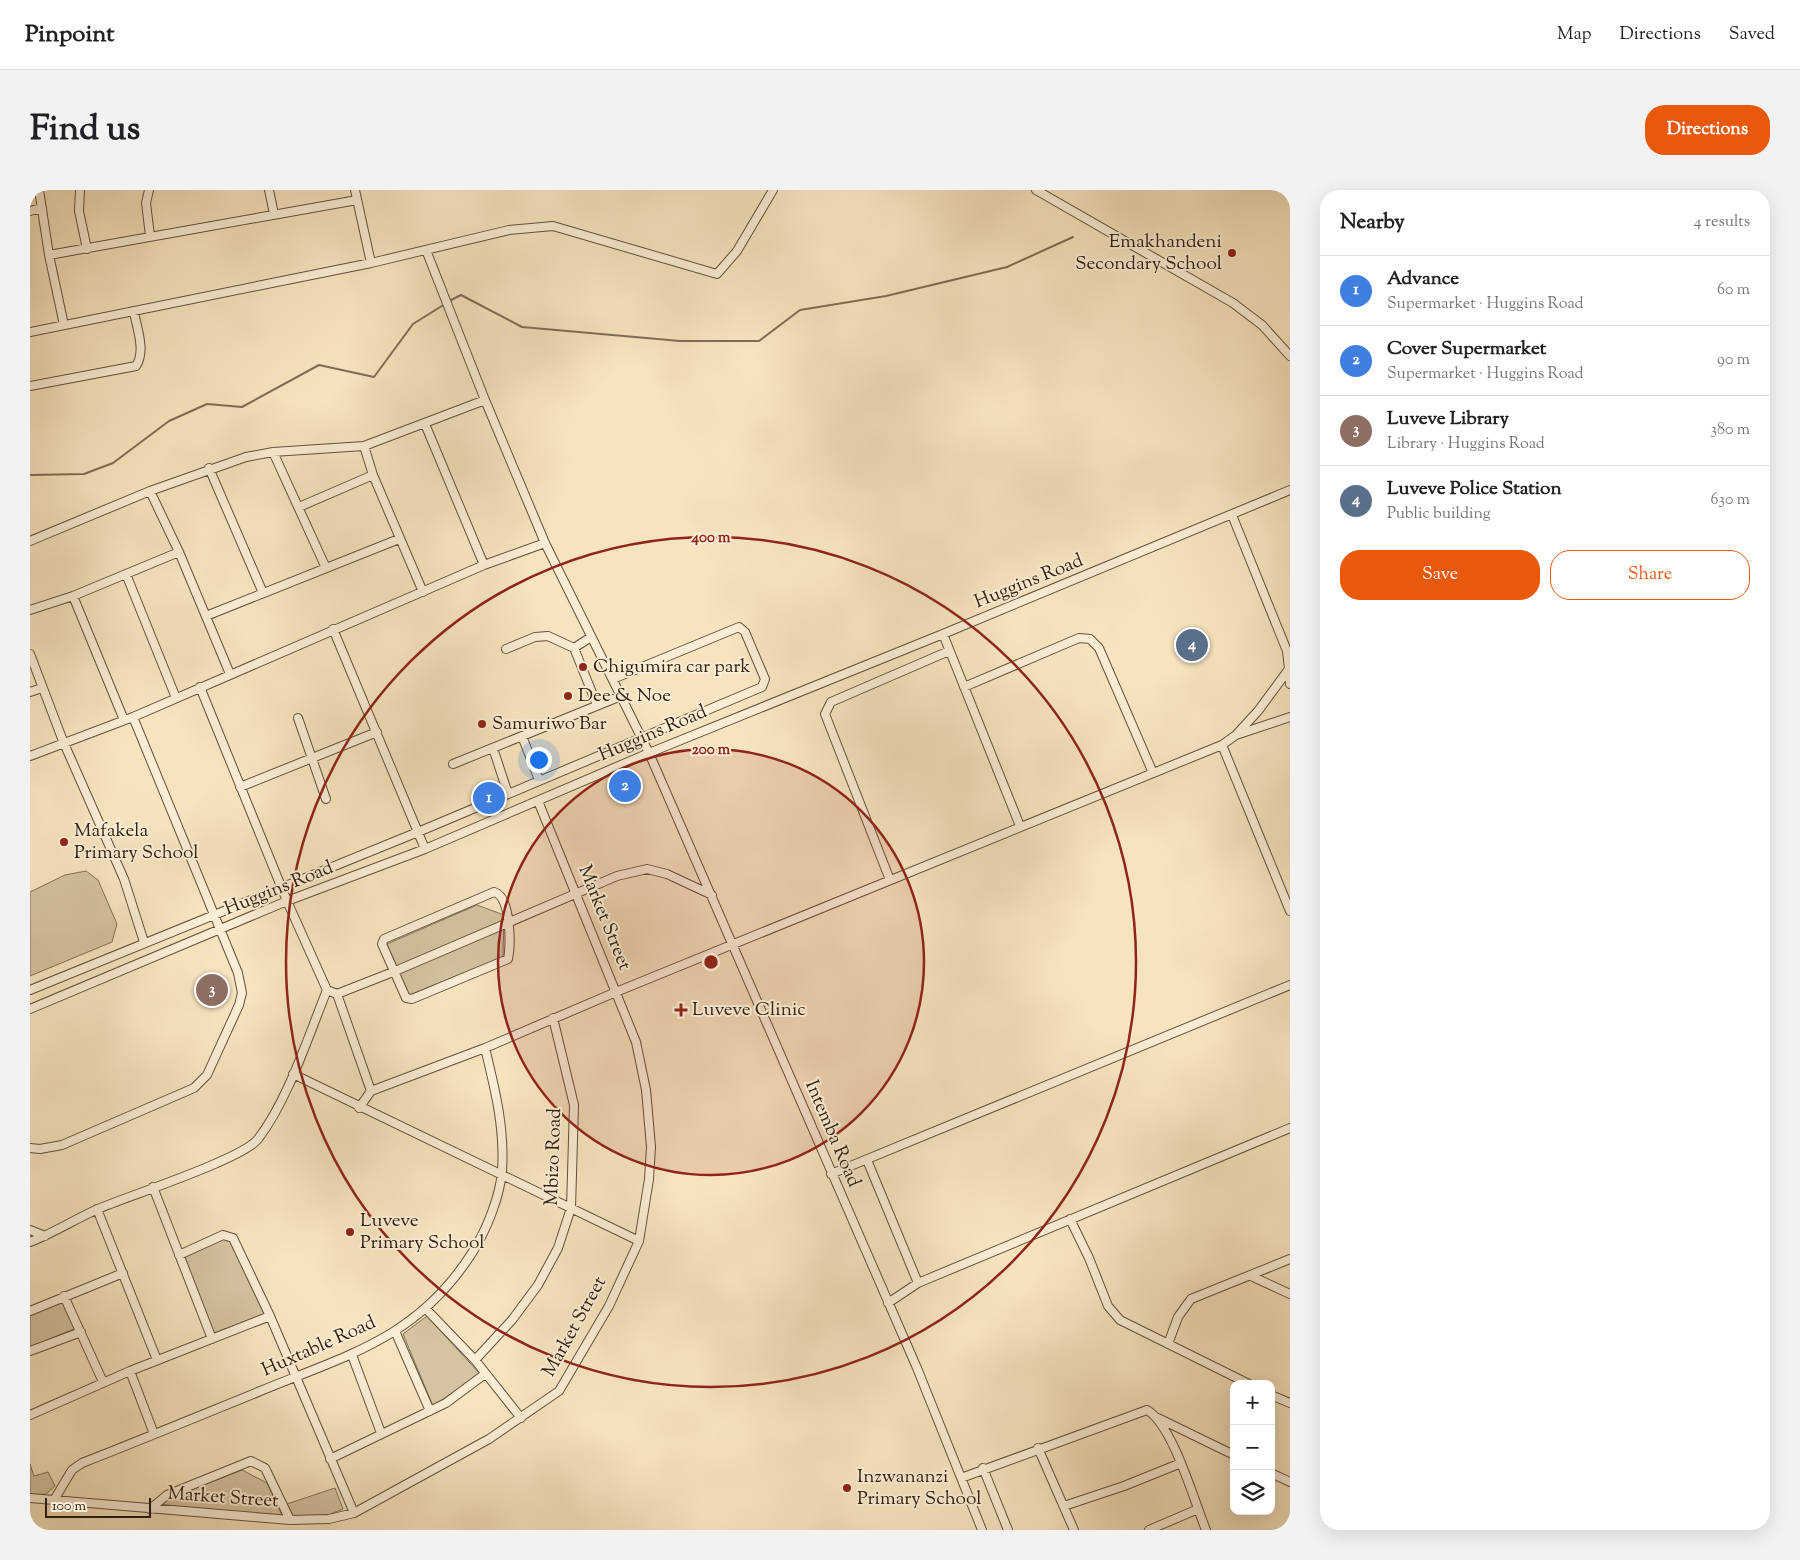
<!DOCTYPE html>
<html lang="en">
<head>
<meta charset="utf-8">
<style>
	body { margin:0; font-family:"Sorts Mill Goudy",serif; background:#f2f2f2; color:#202124 }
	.controls { position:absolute; right:15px; bottom:15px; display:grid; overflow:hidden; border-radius:10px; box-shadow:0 5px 20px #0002 }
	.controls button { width:45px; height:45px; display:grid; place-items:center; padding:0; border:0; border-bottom:1px solid #e0e0e0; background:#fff; color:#202124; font:25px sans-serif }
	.scale { position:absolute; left:15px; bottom:12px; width:106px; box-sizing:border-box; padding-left:5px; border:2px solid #302010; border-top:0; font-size:14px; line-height:18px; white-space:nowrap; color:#302010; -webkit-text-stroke:4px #faedd5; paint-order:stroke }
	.you { position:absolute; left:508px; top:569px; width:18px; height:18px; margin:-12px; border:4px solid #fff; border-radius:50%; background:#1a73e8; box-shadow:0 0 0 8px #1a73e833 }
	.badge { display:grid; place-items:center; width:32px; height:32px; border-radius:50%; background:#ea580c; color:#fff; font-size:16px; font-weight:700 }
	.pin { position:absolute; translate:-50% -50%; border:2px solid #fff; box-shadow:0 1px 5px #0006 }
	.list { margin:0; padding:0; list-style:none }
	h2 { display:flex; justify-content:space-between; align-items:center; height:65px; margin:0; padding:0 20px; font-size:21px }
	h2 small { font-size:16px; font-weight:400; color:#757577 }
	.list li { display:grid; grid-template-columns:32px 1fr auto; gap:15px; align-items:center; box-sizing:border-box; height:70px; padding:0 20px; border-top:1px solid #e0e0e0 }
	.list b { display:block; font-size:19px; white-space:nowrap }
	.list p { margin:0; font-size:16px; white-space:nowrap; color:#757577 }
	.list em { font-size:16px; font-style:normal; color:#757577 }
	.actions { display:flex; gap:10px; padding:15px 20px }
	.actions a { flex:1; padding:11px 0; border:1px solid #ea580c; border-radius:20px; text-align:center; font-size:18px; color:#ea580c }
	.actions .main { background:#ea580c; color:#fff }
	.icon { flex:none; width:28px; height:28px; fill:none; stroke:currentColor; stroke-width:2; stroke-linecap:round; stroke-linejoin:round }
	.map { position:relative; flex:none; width:1260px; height:1340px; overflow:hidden; border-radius:20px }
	header { display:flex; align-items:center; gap:30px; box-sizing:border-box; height:70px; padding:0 25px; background:#fff; border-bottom:1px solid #e0e0e0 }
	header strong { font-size:24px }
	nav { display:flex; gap:28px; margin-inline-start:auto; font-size:18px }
	.intro { display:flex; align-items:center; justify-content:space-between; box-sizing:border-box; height:120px; padding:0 30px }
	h1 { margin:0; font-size:35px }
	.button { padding:12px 22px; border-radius:20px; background:#ea580c; color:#fff; font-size:18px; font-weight:700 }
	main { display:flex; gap:30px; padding:0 30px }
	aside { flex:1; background:#fff; border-radius:20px; box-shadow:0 5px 20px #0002 }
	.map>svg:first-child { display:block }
</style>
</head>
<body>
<header>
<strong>Pinpoint</strong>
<nav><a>Map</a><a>Directions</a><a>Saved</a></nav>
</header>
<div class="intro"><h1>Find us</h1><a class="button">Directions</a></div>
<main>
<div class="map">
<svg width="1260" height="1340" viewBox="0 0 1260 1340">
	<rect width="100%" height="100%" fill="#f7e4bf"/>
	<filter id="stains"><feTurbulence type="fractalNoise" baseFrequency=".004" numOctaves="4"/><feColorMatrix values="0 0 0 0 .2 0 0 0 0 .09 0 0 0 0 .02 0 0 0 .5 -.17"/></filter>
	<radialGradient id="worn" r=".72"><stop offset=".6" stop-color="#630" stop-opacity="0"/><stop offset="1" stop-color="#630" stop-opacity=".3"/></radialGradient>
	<path fill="#d5c3a1" stroke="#827258" d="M56,681l12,9 19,44 -5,18 -82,34v-84l35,-17z
		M447,715l27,10 -1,42 -94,38 -22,-51z
		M194,1047l9,4 31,73 -50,19 -31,-75z
		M33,1109l13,29 -46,19v-33z
		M397,1126l53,58 -47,32 -30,-72z
		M0,1274l4,12 14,-4 7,14 -9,8 -16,1z
		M212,1280l25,13 15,32 -124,-9 14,-9z
		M305,1298l8,21 -15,6 -35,1 -6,-12z"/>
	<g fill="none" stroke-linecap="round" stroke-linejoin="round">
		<path stroke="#7f6d56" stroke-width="2" d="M419,111l12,-6 61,32 158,14h79l41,-31 86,-14 121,-29 66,-30
			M0,285l54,-1 29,-11 56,-42 38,-17 35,3 77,-42 55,12 39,-53 32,-20"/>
		<g stroke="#62513c" stroke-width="10">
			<path id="minor" d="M9,0l10,65
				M50,0l-1,21 8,38
				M119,0l-3,13 4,33
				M239,0l5,24
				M325,0l16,73
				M1006,0l197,113 29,22 28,31
				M0,21l12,-3
				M396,60l59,150 60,143 104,210 268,615 65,162
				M34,135l-15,-70 308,-55
				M0,142l341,-69 138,-33 44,-4 164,48 20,-23 36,-61
				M0,196l106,-20c10,-15 1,-37 -2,-54
				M395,234l59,141
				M334,256l9,29 50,117
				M243,262l53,116
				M179,278l54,125
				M120,301l29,61 51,122
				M269,317l74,-32
				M0,351l120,-50 96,-34 27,-5 91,-6 121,-46
				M96,384l50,124
				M43,406l51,124
				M0,420l43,-14 106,-44
				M176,426l193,-77
				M303,439l92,220
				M913,444l77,192
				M544,458l23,57
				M476,459l29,-12 13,-1 26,12 17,-11
				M0,464l33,87 61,138 20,63
				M1259,479l1,15
				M934,497l115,-49 11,1 9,9 54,125
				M0,502l12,-4
				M268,528l28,81
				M1206,545l54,-18
				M492,546l17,44
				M1192,555l68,166
				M463,558l15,46
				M0,566l103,-39 351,-152 61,-22
				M423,574l168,-68
				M210,597l137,-55
				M860,690l-65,-166 6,-12 118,-51
				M464,702c17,4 17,53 14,67l-96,40 -6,-1 -24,-54 2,-5z
				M0,800l388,-158 344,-145 3,-8 -20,-47 -6,-5 -126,52
				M297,800l10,4 56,-22 224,-96 30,-7 20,5 45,21
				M307,804l34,97
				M0,819l257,-108 138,-52 224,-96 294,-119 347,-144
				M263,884l346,167
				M329,918l12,-17 114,-43 131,-56 606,-247 14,-10 22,-24 31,-42 -2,-18 -55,-136
				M0,958l10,1 22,-4 132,-57 13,-13 32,-70 3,-12 -4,-20 -105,-256
				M837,970l51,123
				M801,984l459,-189
				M123,997l59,152
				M67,1019l60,151
				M1040,1029l19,39 19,48 12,14 129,64
				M0,1040l15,6
				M0,1052c24,-9 45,-23 68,-33 30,-13 145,-50 160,-70 30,-39 50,-102 69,-149l-40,-89 -87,-214
				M149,1065l44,-20 10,3 37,78 84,197
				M1221,1086l39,18
				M34,1106l39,86
				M858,1113l30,-20 372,-155
				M396,1119l49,51 46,58
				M0,1121l93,-38
				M365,1141l35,80
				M1138,1154l10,-27 13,-18 99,-40
				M0,1161l51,-19
				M322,1165l29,78
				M445,1170l37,-40 26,-35 20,-37 13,-40 3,-103 -21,-87
				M100,1181l24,63
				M1241,1205l19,8
				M0,1225l100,-44 140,-55
				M1128,1228l76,37
				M1008,1258l36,82
				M300,1269l116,-56 39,-29
				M953,1278l25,62
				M1241,1283l19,9
				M931,1288l186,-68c26,15 47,91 59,120
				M0,1308l260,22 39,-1 25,-6 135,-74 70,-48 50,-85 30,-65 10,-62 2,-32 -5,-57 -10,-48 -98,-241
				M24,1310l18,-30 10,-7c59,-23 117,-47 176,-71 89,-37 159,-53 214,-139 14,-22 28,-56 30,-82 3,-42 -7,-82 -17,-123
				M1034,1316l60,-20 57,-23
				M120,1319l17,-14 84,-34 14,7 25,52
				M1119,1340l49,-21"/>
		</g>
		<use href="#minor" stroke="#faedd5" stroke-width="8"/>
	</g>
	<circle cx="681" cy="772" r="213" fill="#8f2418" fill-opacity=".12"/>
	<g fill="none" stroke="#8f2418" stroke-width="2.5">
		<circle cx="681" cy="772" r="213"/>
		<circle cx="681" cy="772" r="425"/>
	</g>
	<g fill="#8f2418" stroke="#faedd5" stroke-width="2">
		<circle cx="1202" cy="63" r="5"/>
		<circle cx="553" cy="477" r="5"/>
		<circle cx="538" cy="506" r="5"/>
		<circle cx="452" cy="534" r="5"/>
		<circle cx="34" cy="652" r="5"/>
		<path d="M648.5 812.5h5v5h5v5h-5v5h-5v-5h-5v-5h5z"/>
		<circle cx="320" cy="1042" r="5"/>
		<circle cx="817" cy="1298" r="5"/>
	</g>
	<g text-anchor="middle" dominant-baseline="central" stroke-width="4" stroke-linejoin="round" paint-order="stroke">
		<g font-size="19" fill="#302010" stroke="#faedd5" text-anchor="start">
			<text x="1192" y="52" text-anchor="end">Emakhandeni<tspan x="1192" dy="22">Secondary School</tspan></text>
			<text x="563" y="477">Chigumira car park</text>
			<text x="548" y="506">Dee &amp; Noe</text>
			<text x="462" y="534">Samuriwo Bar</text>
			<text x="44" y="641">Mafakela<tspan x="44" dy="22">Primary School</tspan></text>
			<text x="662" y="820">Luveve Clinic</text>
			<text x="330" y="1031">Luveve<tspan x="330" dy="22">Primary School</tspan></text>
			<text x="827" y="1287">Inzwananzi<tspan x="827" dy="22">Primary School</tspan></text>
		</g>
		<g font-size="19" fill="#302010" stroke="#faedd5">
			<text transform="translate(999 392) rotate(-22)">Huggins Road</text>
			<text transform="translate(623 544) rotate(-23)">Huggins Road</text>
			<text transform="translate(249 699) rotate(-22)">Huggins Road</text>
			<text transform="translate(574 728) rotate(68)">Market Street</text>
			<text transform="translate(802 944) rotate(67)">Intemba Road</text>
			<text transform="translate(524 967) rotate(-88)">Mbizo Road</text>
			<text transform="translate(545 1137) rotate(-61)">Market Street</text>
			<text transform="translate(289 1157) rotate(-24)">Huxtable Road</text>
			<text transform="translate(193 1308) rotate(4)">Market Street</text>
		</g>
	</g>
	<circle cx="681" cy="772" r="8" fill="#8f2418" stroke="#faedd5" stroke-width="2.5"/>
	<g font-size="15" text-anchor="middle" font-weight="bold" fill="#8f2418" stroke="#faedd5" stroke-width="4" stroke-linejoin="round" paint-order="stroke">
		<text x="681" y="352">400 m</text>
		<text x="681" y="564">200 m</text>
	</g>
	<rect width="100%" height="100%" filter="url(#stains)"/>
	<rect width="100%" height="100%" fill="url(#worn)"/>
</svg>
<div class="controls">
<button>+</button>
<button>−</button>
<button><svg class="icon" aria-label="layers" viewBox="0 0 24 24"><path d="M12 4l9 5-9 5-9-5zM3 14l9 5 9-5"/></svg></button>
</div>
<div class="scale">100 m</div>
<div class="you"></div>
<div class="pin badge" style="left:459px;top:608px;background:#3f7fe0">1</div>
<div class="pin badge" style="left:595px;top:596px;background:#3f7fe0">2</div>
<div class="pin badge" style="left:182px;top:800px;background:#8d6e63">3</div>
<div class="pin badge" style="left:1162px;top:455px;background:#5c6f8a">4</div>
</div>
<aside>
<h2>Nearby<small>4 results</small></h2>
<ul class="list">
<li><span class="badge" style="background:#3f7fe0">1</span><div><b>Advance</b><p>Supermarket · Huggins Road</p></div><em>60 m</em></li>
<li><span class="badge" style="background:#3f7fe0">2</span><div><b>Cover Supermarket</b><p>Supermarket · Huggins Road</p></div><em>90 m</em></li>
<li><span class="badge" style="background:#8d6e63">3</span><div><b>Luveve Library</b><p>Library · Huggins Road</p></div><em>380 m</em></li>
<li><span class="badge" style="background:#5c6f8a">4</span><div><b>Luveve Police Station</b><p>Public building</p></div><em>630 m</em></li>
</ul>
<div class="actions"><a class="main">Save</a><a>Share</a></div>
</aside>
</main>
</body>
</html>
